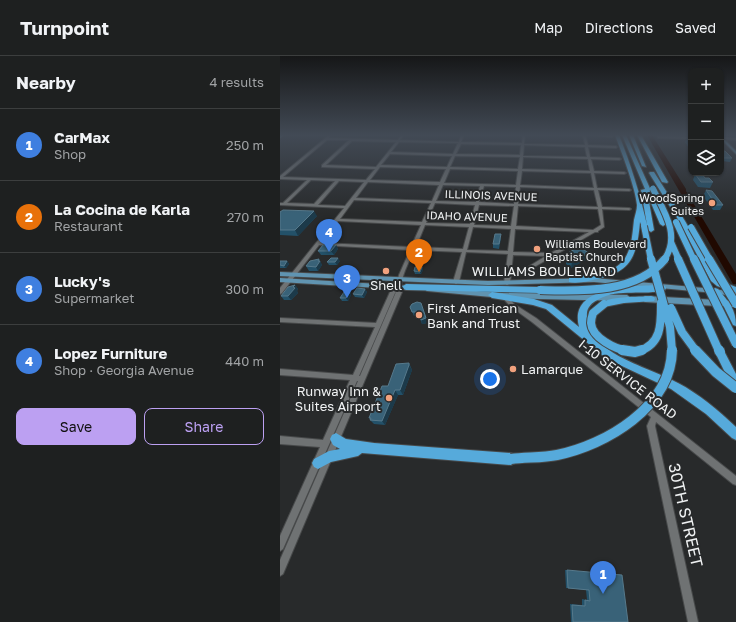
<!DOCTYPE html>
<html lang="en">
<head>
<meta charset="utf-8">
<style>
	body { margin:0; font-family:"Golos Text",sans-serif; background:#2b2d2d; color:#f1f3f6 }
	.controls { position:absolute; right:12px; top:12px; display:grid; overflow:hidden; border-radius:8px; box-shadow:0 1px 3px #0004 }
	.controls button { width:36px; height:36px; display:grid; place-items:center; padding:0; border:0; border-bottom:1px solid #3c3e3e; background:#1e2020; color:#f1f3f6; font:20px sans-serif }
	.you { position:absolute; left:210px; top:323px; width:14px; height:14px; margin:-10px; border:3px solid #fff; border-radius:50%; background:#1a73e8; box-shadow:0 0 0 6px #1a73e833 }
	.badge { display:grid; place-items:center; width:26px; height:26px; border-radius:50%; background:#bca0f2; color:#fff; font-size:13px; font-weight:700 }
	.pin { position:absolute; translate:-50% -33px; filter:drop-shadow(0 1px 2px #0008) }
	.pin::after { content:''; position:absolute; top:21px; width:14px; height:12px; background:inherit; clip-path:polygon(0 0,100% 0,50% 100%) }
	.list { margin:0; padding:0; list-style:none }
	h2 { display:flex; justify-content:space-between; align-items:center; height:52px; margin:0; padding:0 16px; font-size:17px }
	h2 small { font-size:13px; font-weight:400; color:#a1a3a5 }
	.list li { display:grid; grid-template-columns:26px 1fr auto; gap:12px; align-items:center; box-sizing:border-box; height:72px; padding:0 16px; border-top:1px solid #3c3e3e }
	.list b { display:block; font-size:15px; white-space:nowrap }
	.list p { margin:0; font-size:13px; white-space:nowrap; color:#a1a3a5 }
	.list em { font-size:13px; font-style:normal; color:#a1a3a5 }
	.actions { display:flex; gap:8px; padding:12px 16px }
	.actions a { flex:1; padding:9px 0; border:1px solid #bca0f2; border-radius:8px; text-align:center; font-size:14px; color:#bca0f2 }
	.actions .main { background:#bca0f2; color:#111 }
	.icon { flex:none; width:22px; height:22px; fill:none; stroke:currentColor; stroke-width:2; stroke-linecap:round; stroke-linejoin:round }
	.map { position:relative; flex:none; width:456px; height:566px; overflow:hidden }
	header { display:flex; align-items:center; gap:24px; box-sizing:border-box; height:56px; padding:0 20px; background:#1e2020; border-bottom:1px solid #3c3e3e }
	header strong { font-size:19px }
	nav { display:flex; gap:22px; margin-inline-start:auto; font-size:14px }
	main { display:flex }
	aside { flex:1; background:#1e2020 }
	.map>svg:first-child { display:block }
</style>
</head>
<body>
<header>
<strong>Turnpoint</strong>
<nav><a>Map</a><a>Directions</a><a>Saved</a></nav>
</header>
<main>
<aside>
<h2>Nearby<small>4 results</small></h2>
<ul class="list">
<li><span class="badge" style="background:#3f7fe0">1</span><div><b>CarMax</b><p>Shop</p></div><em>250 m</em></li>
<li><span class="badge" style="background:#e8710a">2</span><div><b>La Cocina de Karla</b><p>Restaurant</p></div><em>270 m</em></li>
<li><span class="badge" style="background:#3f7fe0">3</span><div><b>Lucky's</b><p>Supermarket</p></div><em>300 m</em></li>
<li><span class="badge" style="background:#3f7fe0">4</span><div><b>Lopez Furniture</b><p>Shop · Georgia Avenue</p></div><em>440 m</em></li>
</ul>
<div class="actions"><a class="main">Save</a><a>Share</a></div>
</aside>
<div class="map">
<svg width="456" height="566" viewBox="0 0 456 566">
	<rect width="100%" height="100%" fill="#282a2b"/>
	<path fill="#200901" d="M367,79h5l34,54v2l50,83v10h-3z"/>
	<g fill="none" stroke-linecap="round" stroke-linejoin="round">
		<g stroke="#47494a" stroke-width="2">
			<path id="minor" d="M121,79h3l-4,5 59,2 2,-7h3l-3,7 61,1 1,-8h2l-1,9 61,1 -2,-10h2l3,10 28,1 1,1 -1,1 -28,-1 2,10 29,1 2,1 -2,1 -28,-1 3,12 30,1 2,1 -2,1 -30,-1 3,15 32,1 2,1 -2,1 -31,-1 4,17 27,1 2,1 -2,1 -27,-1 2,18 -6,4v1h-3l-73,42 -2,1 -2,-2 28,-17 -33,-1 -3,28 -3,2 -3,-2 4,-29 -42,-2 -7,30 -3,2 -3,-2 9,-30 -48,-2c-5,13 -15,28 -12,42l-119,282 -3,2v-16l78,-179h-1l-74,168 -3,2v-15l40,-89 -40,-3v-8l43,4 27,-60 -70,-5v-6l73,6 22,-48 -95,-5v-4l96,5 14,-31 6,-7 3,-10 11,-25 -91,-5 -37,48 -2,1v-6l64,-80 -64,-3v-2h3l24,-23 -27,-1v-3l48,-40h2l-1,2 69,2zM47,84h22l-27,25v2l53,2 -9,11 -83,-3zM72,85l44,1 -20,25 -50,-2zM119,86l59,1 -5,11 -62,-2zM181,88l60,1 -1,10 -64,-1zM244,89l61,2 2,10 -64,-1zM110,98l62,2 -5,11 -66,-2zM175,100l65,1 -2,12 -68,-2zM243,101l65,2 2,12 -68,-2zM100,111l66,2 -6,13 -70,-2zM170,113l68,2 -2,14 -72,-2zM242,115l69,2 3,15 -74,-3zM31,124l24,1 -21,23 -27,-1zM59,125l25,1 -19,24 -27,-1zM88,126l71,3 -7,16 -76,-3zM163,129l37,1 -4,16 -40,-1zM204,130l32,1 -2,17 -35,-2zM240,131l74,3 4,17 -80,-3zM74,144l77,3 -9,19 -82,-3zM155,147l40,2 -5,19 -44,-1zM199,149l35,1 -3,20 -37,-1zM238,150l80,3 3,16 -8,5 -77,-4zM58,165l83,4 -10,22 -90,-4zM145,169l44,2 -6,22 -47,-2zM193,171l38,2 -3,22 -41,-1zM235,173l74,3 -38,21 -38,-1zM116,236l-36,84h-1l36,-83z
				M307,79h25l1,1 -1,1z
				M377,80l34,1v2l-33,-1z
				M441,81l15,1v2l-15,-1z
				M225,239l2,1 7,8 22,14 200,158v9l-3,-1 -77,-62 -1,4 43,196h-10l-41,-196 4,-9 -119,-95 -22,-16 -8,-9z"/>
		</g>
		<g stroke="#47494a" stroke-width="2">
			<path id="major" d="M0,79h4l-4,3z
				M441,80l15,15v3l-15,-15z
				M0,216l208,9 106,-3 121,11 21,4v4l-21,-4 -121,-11 -106,3 -208,-9z
				M0,222l132,8 3,2 -3,2 -132,-8z
				M145,231l77,6 125,2 4,3 -4,3 -125,-3 -75,-7 -3,-2z
				M365,240l91,5v6l-91,-5 -4,-3z"/>
		</g>
		<g stroke="#47494a" stroke-width="2">
			<path id="highway" d="M335,79h4c12,30 21,59 28,90l-6,-35 4,-1 -23,-54h4l40,89 -3,2 -3,-2 -12,-28 6,34 -3,2 -3,-2 -1,-4 -5,1 -2,-5c-3,33 -8,50 -43,57 -8,2 -20,5 -28,3v-4c16,-4 33,-2 47,-11 16,-10 16,-31 18,-47 1,-5 3,-10 3,-15 -2,-19 -15,-51 -22,-70z
				M349,79h4l13,32 -4,-1z
				M357,79h4l27,47 -1,1 -5,-1z
				M370,116h4l31,49 32,56 6,5 13,5v6l-19,-7 -6,-5 -32,-60 -30,-48z
				M126,228l134,3 4,3 -4,3 -134,-3 -4,-3z
				M382,229l3,1 1,2 -1,2c-21,6 -46,-2 -66,9 -8,4 -13,9 -12,18 3,38 63,50 91,66 21,11 40,27 58,44v13l-4,-2 -26,-24 -35,-25 -64,-30 -61,-50 -13,-4 -41,-7 -4,-3 4,-3 42,7 18,6 27,22c-11,-43 57,-41 83,-42z
				M435,232l3,1c11,13 18,20 18,37l-3,-1 -10,-20 -12,-14z
				M371,240l3,1 1,2 -1,2 -30,2 -20,4 -4,-3c7,-8 39,-7 51,-8z
				M440,292l3,1 13,25v14l-4,-1 -17,-35 2,-3z
				M56,377l10,6 28,4 137,10 4,2 2,4 -2,4 -4,2 -149,-12 -4,3 -27,6 -13,7 -4,-2 -2,-4 2,-4 15,-8 11,-2 -7,-4 -3,-6 2,-4z"/>
		</g>
		<use href="#minor" fill="#6f7273" fill-rule="evenodd"/>
		<use href="#major" fill="#6094b1" fill-rule="evenodd"/>
		<use href="#highway" fill="#56aadb" fill-rule="evenodd"/>
		<g stroke="#47494a" stroke-width="6" stroke-linecap="butt">
			<path id="highway-bridge-far3" d="M373,132l1,2"/>
		</g>
		<g stroke="#47494a" stroke-width="8" stroke-linecap="butt">
			<path id="highway-bridge-far2" d="M373,133c11,22 28,47 11,71
				M396,166l18,38
				M364,170l7,34
				M411,171l19,33
				M391,186l8,18"/>
		</g>
		<g stroke="#47494a" stroke-width="10" stroke-linecap="butt">
			<path id="highway-bridge-far1" d="M371,203l19,68 2,24
				M398,203l41,92
				M414,203l42,85
				M429,203l27,45
				M260,234c41,1 96,4 125,-31
				M324,248l-11,9c-1,3 -2,7 -2,10 1,15 24,26 37,28
				M391,252l11,24 14,19
				M359,295c23,-7 22,-28 22,-48"/>
		</g>
		<g stroke="#47494a" stroke-width="12" stroke-linecap="butt">
			<path id="highway-bridge" d="M342,294l13,2 7,-2
				M415,294l21,22 20,16
				M439,294l1,2
				M231,403c15,-2 31,-1 46,-4 49,-10 114,-48 115,-105"/>
		</g>
		<use href="#highway-bridge-far3" stroke="#56aadb" stroke-width="5"/>
		<use href="#highway-bridge-far2" stroke="#56aadb" stroke-width="6"/>
		<use href="#highway-bridge-far1" stroke="#56aadb" stroke-width="8"/>
		<use href="#highway-bridge" stroke="#56aadb" stroke-width="10"/>
	</g>
	<path fill="#235169" d="M407,82h4v13l-6,-9z
		M441,95l11,7 -2,4 -8,-1 -1,-1z
		M415,118l10,4 8,4 -3,6 -12,-1 -5,-7z
		M426,134l17,15 -3,5h-7l-10,-14z
		M0,156l37,4 -19,20 -18,-1z
		M221,182l-2,11 -6,-1v-4z
		M56,189l2,4 -4,6h-13l-3,-4z
		M309,197l-2,6 -16,9 -5,-4v-3l-1,-1 1,-6z
		M39,203l3,6 -4,6h-9l-3,-5z
		M0,205h7l2,3 -3,4h-6z
		M60,205l-3,4h-8l-2,-3z
		M142,211l1,3 -2,4h-6l-1,-3z
		M15,229l3,4 -1,2 1,2 -7,7h-7l-3,-4z
		M85,233l2,3 -3,6 -9,-1 -2,-3z
		M70,236l1,3 -3,6h-6l-2,-3z
		M132,248l15,19 -5,1 -3,-8h-5l-4,-9z
		M129,307l3,7 -9,25h-5l-13,30 -11,-1 -4,-4 1,-1 -2,-1 19,-32z
		M285,514h2l61,52h-57l-1,-18 12,1v-6l5,1 -1,-10 -20,-2z"/>
	<path fill="#1c3a4a" d="M34,155l3,5 -19,20 -3,-6z
		M56,189l2,4 -4,6 -3,-4z
		M309,197l-2,6 -16,9 1,-6z
		M58,202l2,3 -3,4 -2,-3z
		M39,203l3,6 -4,6 -2,-4 2,-6z
		M7,205l2,3 -3,4 -2,-2z
		M142,211l1,3 -2,4 -1,-2z
		M15,229l3,4 -1,2 1,2 -7,7 -3,-4z
		M85,233l2,3 -3,6 -2,-3z
		M70,236l1,3 -3,6 -2,-3z
		M146,262l1,5 -5,1 -1,-4z
		M129,309l3,5 -9,25 -3,-5z
		M115,334l3,5 -13,30 -3,-4z"/>
	<path fill="#396278" stroke="#56798b" d="M407,82h4v6z
		M441,95h4l7,7h-8l-3,-4z
		M415,118h7l3,4h4l4,4h-12z
		M426,134l6,1 11,14h-7z
		M3,154l31,1 -19,19h-15v-18z
		M215,178h6l-2,10h-6z
		M43,189h13l-5,6h-13z
		M299,191l10,6 -17,9 -5,-3 3,-2 -4,-3z
		M51,202h7l-3,4h-8z
		M39,203l-1,2h2l-4,6 -10,-1 4,-5z
		M0,205h7l-3,5 -4,-1z
		M135,211h7l-2,5 -6,-1z
		M15,229l-2,2 2,1 -7,8h-7l7,-9z
		M77,232l8,1 -3,6 -9,-1z
		M64,236h6l-4,6h-6z
		M137,246l4,1 5,15 -5,2 -3,-8h-6l-2,-5 2,-3z
		M129,307v2l-9,25h-5l-13,31 -12,-1 1,-2h-2l13,-32h6l8,-22z
		M287,514l55,5 6,47h-55l-1,-17 13,1v-6l5,1 -1,-11 -21,-2z"/>
	<linearGradient id="sky" x2="0" y2="1"><stop stop-color="#161718"/><stop offset="0.5" stop-color="#424a55"/><stop offset="1" stop-color="#424a55" stop-opacity="0"/></linearGradient>
	<rect width="456" height="158" fill="url(#sky)"/>
	<g fill="#f1a17d" stroke="#282a2b" stroke-width="1.5">
		<circle cx="432" cy="147" r="4"/>
		<circle cx="257" cy="193" r="4"/>
		<circle cx="106" cy="215" r="4"/>
		<circle cx="139" cy="259" r="4"/>
		<circle cx="233" cy="313" r="4"/>
		<circle cx="109" cy="342" r="4"/>
	</g>
	<g text-anchor="middle" dominant-baseline="central" stroke-width="4" stroke-linejoin="round" paint-order="stroke">
		<g font-size="11" fill="#f0f2f3" stroke="#282a2b">
			<text transform="translate(211 139) rotate(2)">ILLINOIS AVENUE</text>
			<text transform="translate(187 160) rotate(2)">IDAHO AVENUE</text>
		</g>
		<g font-size="11" fill="#f0f2f3" stroke="#282a2b" text-anchor="end">
			<text x="424" y="141">WoodSpring<tspan x="424" dy="13">Suites</tspan></text>
			<text x="265" y="187" text-anchor="start">Williams Boulevard<tspan x="265" dy="13">Baptist Church</tspan></text>
		</g>
		<g font-size="13" fill="#f0f2f3" stroke="#282a2b">
			<text x="264" y="215">WILLIAMS BOULEVARD</text>
			<text transform="translate(348 323) rotate(38)">I-10 SERVICE ROAD</text>
		</g>
		<g font-size="13" fill="#f0f2f3" stroke="#282a2b" text-anchor="start">
			<text x="106" y="229" text-anchor="middle">Shell</text>
			<text x="147" y="252">First American<tspan x="147" dy="15">Bank and Trust</tspan></text>
			<text x="241" y="313">Lamarque</text>
			<text x="101" y="335" text-anchor="end">Runway Inn &amp;<tspan x="101" dy="15">Suites Airport</tspan></text>
		</g>
		<g font-size="16" fill="#f0f2f3" stroke="#282a2b">
			<text transform="translate(406 459) rotate(77)">30TH STREET</text>
		</g>
	</g>
</svg>
<div class="controls">
<button>+</button>
<button>−</button>
<button><svg class="icon" aria-label="layers" viewBox="0 0 24 24"><path d="M12 4l9 5-9 5-9-5zM3 14l9 5 9-5"/></svg></button>
</div>
<div class="you"></div>
<div class="pin badge" style="left:323px;top:538px;background:#3f7fe0">1</div>
<div class="pin badge" style="left:139px;top:216px;background:#e8710a">2</div>
<div class="pin badge" style="left:67px;top:242px;background:#3f7fe0">3</div>
<div class="pin badge" style="left:49px;top:196px;background:#3f7fe0">4</div>
</div>
</main>
</body>
</html>
